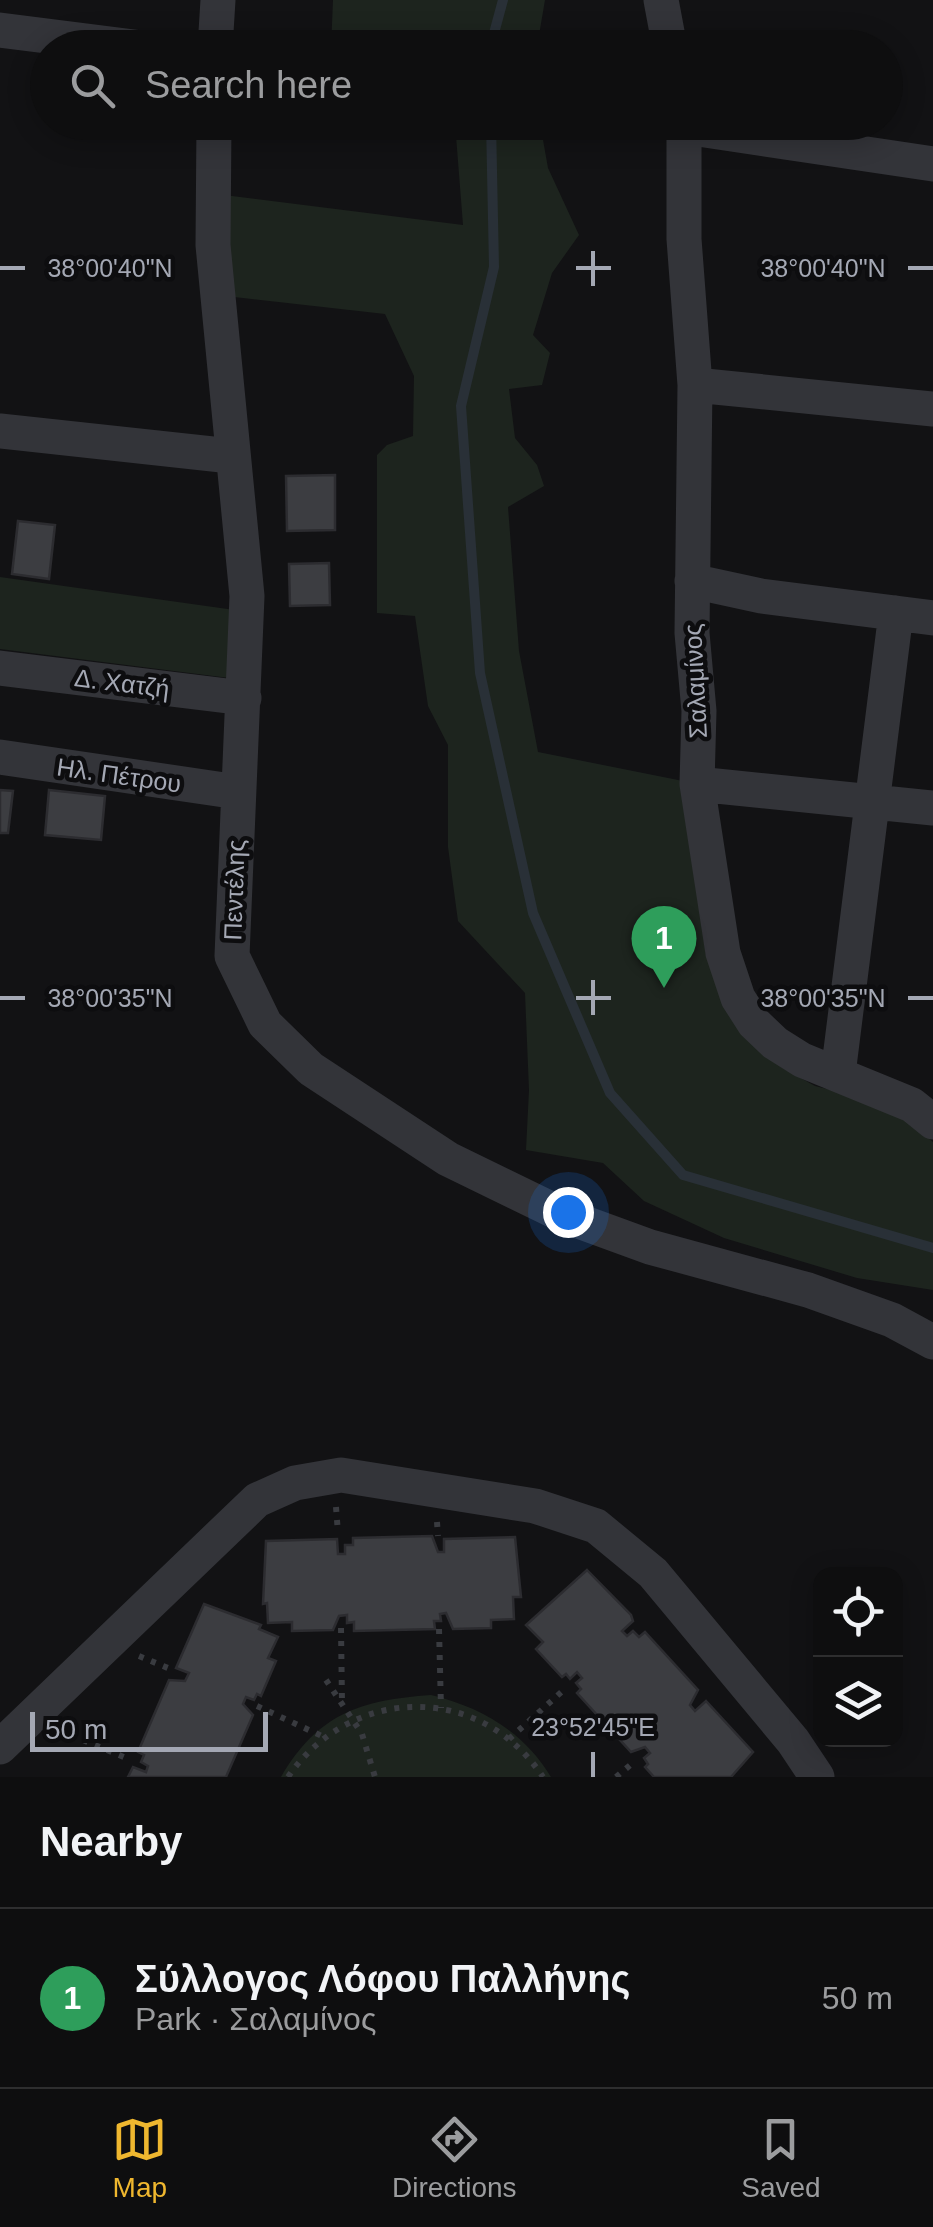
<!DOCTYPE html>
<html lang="en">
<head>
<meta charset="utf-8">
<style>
	body { margin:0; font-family:Helvetica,sans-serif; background:#1c1c1d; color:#f1f3f6 }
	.controls { position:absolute; right:30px; bottom:30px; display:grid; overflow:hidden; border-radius:20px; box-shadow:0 5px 25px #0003 }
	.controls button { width:90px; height:90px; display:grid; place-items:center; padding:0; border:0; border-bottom:2px solid #2e2e2f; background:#0e0e0f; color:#f1f3f6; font:50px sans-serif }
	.scale { position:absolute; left:30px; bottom:25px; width:238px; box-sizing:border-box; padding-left:10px; border:5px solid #a4a8b4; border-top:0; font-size:28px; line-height:35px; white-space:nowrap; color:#a4a8b4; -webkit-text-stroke:8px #0d0d0f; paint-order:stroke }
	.you { position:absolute; left:568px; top:1212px; width:35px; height:35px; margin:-25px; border:8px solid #fff; border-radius:50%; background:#1a73e8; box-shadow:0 0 0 15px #1a73e833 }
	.badge { display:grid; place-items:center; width:65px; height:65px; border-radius:50%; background:#efb72f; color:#fff; font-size:32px; font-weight:700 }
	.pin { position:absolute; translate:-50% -82px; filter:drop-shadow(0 2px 5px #0008) }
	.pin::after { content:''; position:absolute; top:52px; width:35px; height:30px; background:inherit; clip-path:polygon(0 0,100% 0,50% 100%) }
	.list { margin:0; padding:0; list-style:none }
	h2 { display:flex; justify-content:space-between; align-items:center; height:130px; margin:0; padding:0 40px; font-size:42px }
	h2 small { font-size:32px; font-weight:400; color:#9b9c9e }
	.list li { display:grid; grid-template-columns:65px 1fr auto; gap:30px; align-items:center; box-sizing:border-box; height:180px; padding:0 40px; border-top:2px solid #2e2e2f }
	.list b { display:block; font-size:38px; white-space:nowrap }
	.list p { margin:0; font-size:32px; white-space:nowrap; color:#9b9c9e }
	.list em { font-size:32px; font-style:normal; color:#9b9c9e }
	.icon { flex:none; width:55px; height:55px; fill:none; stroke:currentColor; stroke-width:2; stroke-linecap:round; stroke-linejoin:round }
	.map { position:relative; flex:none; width:933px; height:1777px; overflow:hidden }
	.search { position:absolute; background:#0e0e0f; box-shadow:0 5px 25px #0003; left:30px; right:30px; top:30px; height:110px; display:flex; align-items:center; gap:25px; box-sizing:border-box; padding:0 35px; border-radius:55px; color:#9b9c9e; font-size:38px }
	.sheet { height:310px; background:#0e0e0f }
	nav { display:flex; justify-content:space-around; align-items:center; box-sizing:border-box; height:140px; border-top:2px solid #2e2e2f; background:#0e0e0f; font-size:28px; color:#9b9c9e }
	nav a { display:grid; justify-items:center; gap:5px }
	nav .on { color:#efb72f }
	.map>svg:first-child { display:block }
</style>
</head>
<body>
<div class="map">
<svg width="933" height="1777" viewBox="0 0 933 1777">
	<rect width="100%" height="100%" fill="#121214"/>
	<path fill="#1d241e" d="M333,0h212l-8,47 -206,1z
		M455,123h85l8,45 31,67 -27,38 -19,62 17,18 -8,32 -33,4 6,49 22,27 7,21 -36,21 11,144 19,101 145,29 23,173 75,113 34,19 36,9 53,22 29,25v148l-76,-12 -133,-40 -80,-37 -41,-38 -77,-13 3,-60 -4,-97 -67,-72 -10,-74v-102l-20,-39 -13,-90 -38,-3v-158l10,-10 26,-9 1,-60 -29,-62 -177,-20 -8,-102 263,33z
		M0,577l256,36 -3,68 -253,-32z
		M431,1695c50,12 93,37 120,82h-270c37,-63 79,-77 150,-82z"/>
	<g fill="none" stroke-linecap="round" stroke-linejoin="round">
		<path stroke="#293037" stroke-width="10" d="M490,48l13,-48
			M491,122l3,145 -33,139 19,267 53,240 77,180 73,82 250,73"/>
	</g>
	<path fill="#3c3d41" stroke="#2c2c30" stroke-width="2.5" d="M335,475v55l-48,1 -1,-55z
		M18,521l37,4 -6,54 -37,-5z
		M329,563l1,42 -40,1 -1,-42z
		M0,790l13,1 -5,42h-8z
		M49,790l56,6 -4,44 -56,-5z
		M432,1536l6,16h6v-13l71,-2 6,60h-8l1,22 -23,1v8l-38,1 -7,-16 -6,1 1,7h-7l1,8 -81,2v-9l-7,1v-8l-8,1 -6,14 -41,1v-9l-24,1 -1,-20 -4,1 3,-63 71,-2 1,15h7v-9h8v-7z
		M587,1570l44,45 2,6 -11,10 5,5 6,-5 6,6 6,-5 53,58 -8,15 5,6 11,-10 47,51 -22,25h-77l-9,-10 3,-3 -4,-6 6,-5 -5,-6 -14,5 -54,-59 4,-4 -5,-6 6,-5 -5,-6 -7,7 -4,-5 -4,3 -26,-28 7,-7 -17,-17z
		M204,1604l57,21 -2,4 19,8 -10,21 8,3 -15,35 -4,-2 -3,6 -8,-3 -3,7 10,11 -27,62h-98l5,-10 13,5 2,-6 -7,-4 3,-7 -6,-3 31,-72 16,1 4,-8 -13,-5z"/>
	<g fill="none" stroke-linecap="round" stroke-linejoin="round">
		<path stroke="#393b40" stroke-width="6" stroke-dasharray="5 8" stroke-linecap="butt" d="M336,1507l2,26
			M437,1522l1,14
			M341,1628l1,75
			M439,1629l2,79
			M139,1656l29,12
			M326,1680l36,54 13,43
			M257,1706l67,31
			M59,1730l72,30
			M509,1739l58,-52
			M288,1777c63,-92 192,-95 255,0
			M616,1777l18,-15"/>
		<path stroke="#333439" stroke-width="35" d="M661,0l9,48
			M0,30l142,18
			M215,48l3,-48
			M214,122l-1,123 34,351 -15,360 33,68 46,45 137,90 117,57 85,31 158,43 84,30 41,22
			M684,122v117l11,146 -3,248 7,78 -2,73 26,169 15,45 16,25 21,20 27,17 110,45 21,17
			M685,127l248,37
			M695,385l238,24
			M0,431l231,25
			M692,581l69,15 172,22
			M0,668l244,30
			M0,757l238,35
			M697,784l236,24
			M838,1074l58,-461
			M0,1747l257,-247 38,-17 46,-8 194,31 61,20 57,47 140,168 24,36"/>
	</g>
	<path fill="none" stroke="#a4a8b4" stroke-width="4" d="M593,251v35M0,268h25M576,268h35M908,268h25M593,980v35M0,998h25M576,998h35M908,998h25M593,1752v25"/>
	<g text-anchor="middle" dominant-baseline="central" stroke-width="9" stroke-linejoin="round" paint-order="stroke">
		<g font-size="25" fill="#a4a8b4" stroke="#0d0d0f">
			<text transform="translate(695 681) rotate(-93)">Σαλαμίνος</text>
			<text transform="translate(122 683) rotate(7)">Δ. Χατζή</text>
			<text transform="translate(119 775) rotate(8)">Ηλ. Πέτρου</text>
			<text transform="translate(234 890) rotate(-88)">Πεντέλης</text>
		</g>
	</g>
	<g font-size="25" text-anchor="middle" fill="#a4a8b4" stroke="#0d0d0f" stroke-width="9" stroke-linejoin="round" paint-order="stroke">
		<text x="110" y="277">38°00'40"N</text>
		<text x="823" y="277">38°00'40"N</text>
		<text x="110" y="1007">38°00'35"N</text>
		<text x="823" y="1007">38°00'35"N</text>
		<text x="593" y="1736">23°52'45"E</text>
	</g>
</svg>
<div class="controls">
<button><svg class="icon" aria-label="locate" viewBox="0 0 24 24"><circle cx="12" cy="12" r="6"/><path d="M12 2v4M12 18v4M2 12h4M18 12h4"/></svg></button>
<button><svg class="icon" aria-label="layers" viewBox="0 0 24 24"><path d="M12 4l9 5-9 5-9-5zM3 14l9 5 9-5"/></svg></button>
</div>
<div class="scale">50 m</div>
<div class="you"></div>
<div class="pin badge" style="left:664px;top:988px;background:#2e9e5b">1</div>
<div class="search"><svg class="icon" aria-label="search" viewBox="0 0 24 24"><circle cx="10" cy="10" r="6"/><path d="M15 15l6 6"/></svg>Search here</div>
</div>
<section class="sheet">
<h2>Nearby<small></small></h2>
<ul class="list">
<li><span class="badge" style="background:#2e9e5b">1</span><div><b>Σύλλογος Λόφου Παλλήνης</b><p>Park · Σαλαμίνος</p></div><em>50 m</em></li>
</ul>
</section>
<nav>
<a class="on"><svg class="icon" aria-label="map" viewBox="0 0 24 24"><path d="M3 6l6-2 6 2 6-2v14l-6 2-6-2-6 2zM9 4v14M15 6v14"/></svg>Map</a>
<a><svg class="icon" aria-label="directions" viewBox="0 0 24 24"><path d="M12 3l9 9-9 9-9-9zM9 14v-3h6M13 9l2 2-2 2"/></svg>Directions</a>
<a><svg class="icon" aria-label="saved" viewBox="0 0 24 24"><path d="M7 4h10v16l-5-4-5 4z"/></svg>Saved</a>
</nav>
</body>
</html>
